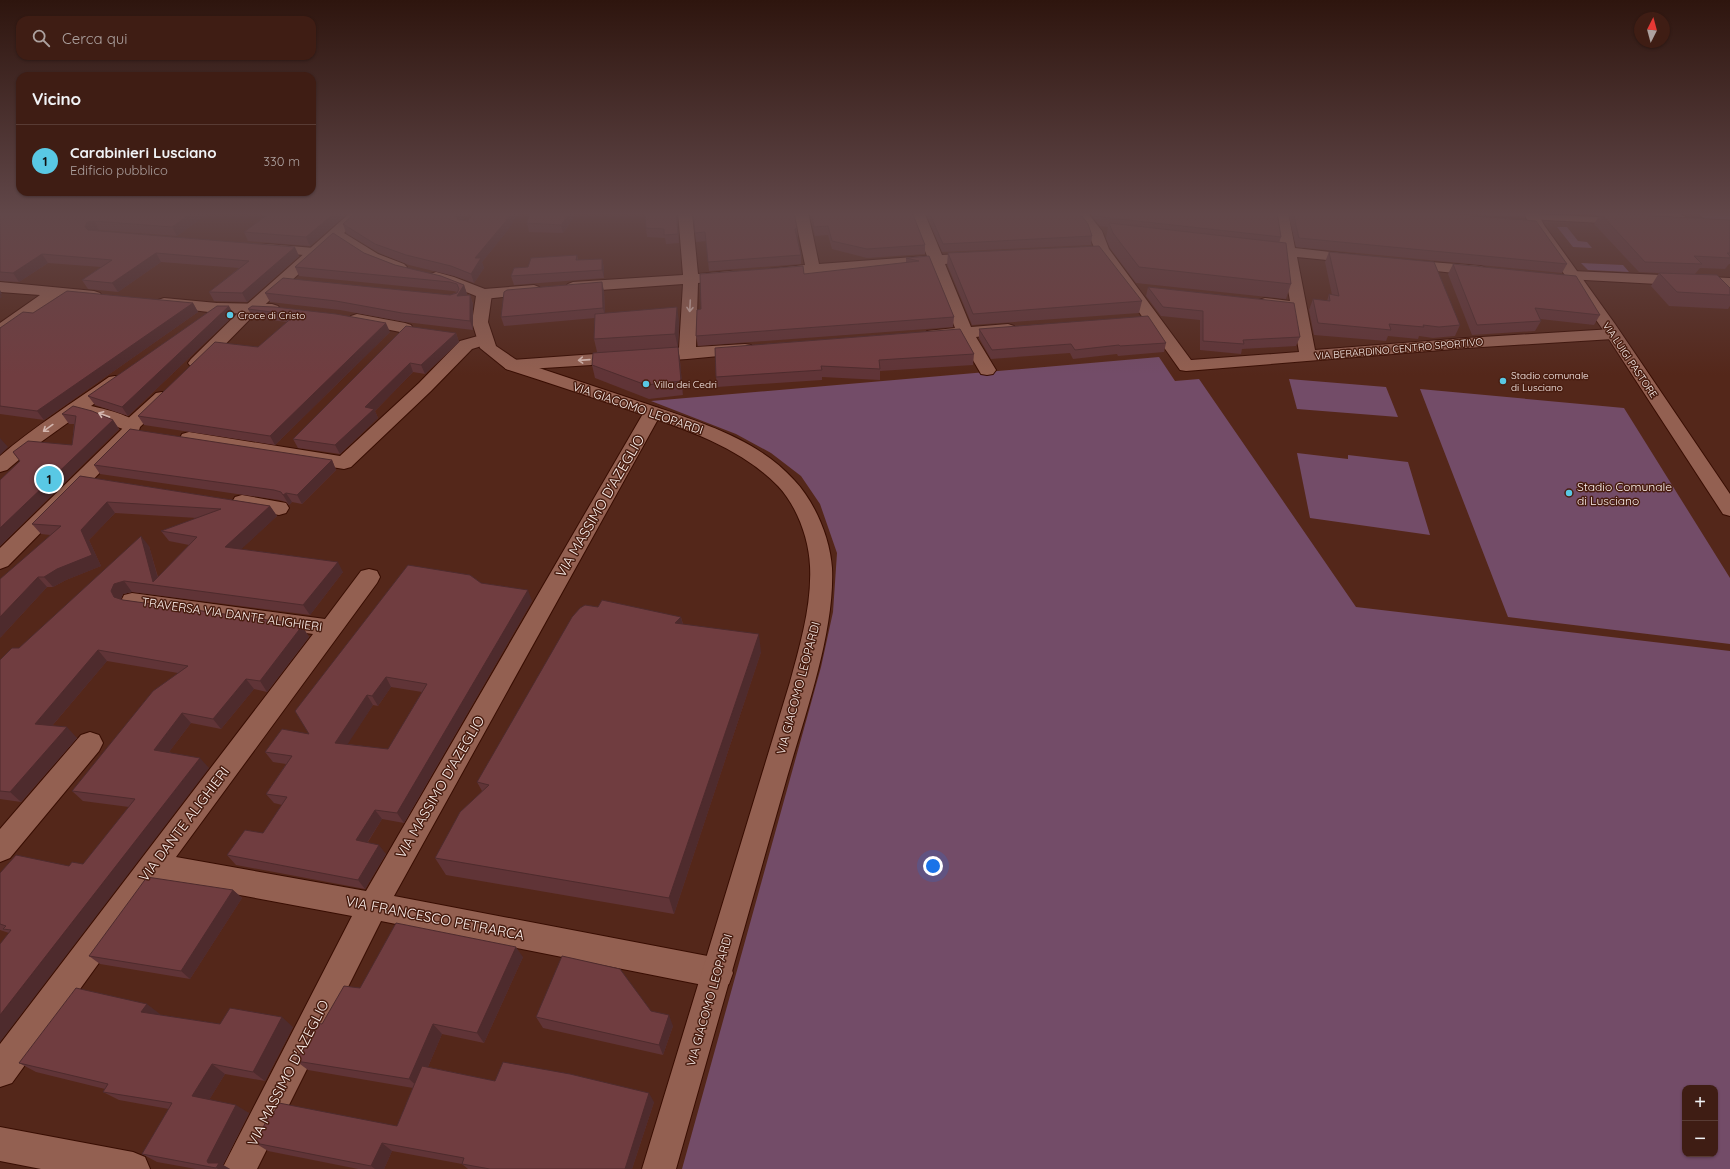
<!DOCTYPE html>
<html lang="it">
<head>
<meta charset="utf-8">
<style>
	body { margin:0; font-family:Quicksand,sans-serif; background:#4a2a22; color:#f1f3f6 }
	.controls { position:absolute; right:12px; bottom:12px; display:grid; overflow:hidden; border-radius:8px; box-shadow:0 1px 3px #0004 }
	.controls button { width:36px; height:36px; display:grid; place-items:center; padding:0; border:0; border-bottom:1px solid #583b34; background:#3f1d14; color:#f1f3f6; font:20px sans-serif }
	.compass { position:absolute; left:1634px; top:12px; width:36px; height:36px; border-radius:50%; background:#3f1d14; box-shadow:0 1px 3px #0004; rotate:6deg }
	.you { position:absolute; left:933px; top:866px; width:14px; height:14px; margin:-10px; border:3px solid #fff; border-radius:50%; background:#1a73e8; box-shadow:0 0 0 6px #1a73e833 }
	.badge { display:grid; place-items:center; width:26px; height:26px; border-radius:50%; background:#59c8e4; color:#111; font-size:13px; font-weight:700 }
	.pin { position:absolute; translate:-50% -50%; border:2px solid #fff; box-shadow:0 1px 4px #0006 }
	.list { margin:0; padding:0; list-style:none }
	h2 { display:flex; justify-content:space-between; align-items:center; height:52px; margin:0; padding:0 16px; font-size:17px }
	h2 small { font-size:13px; font-weight:400; color:#ada2a0 }
	.list li { display:grid; grid-template-columns:26px 1fr auto; gap:12px; align-items:center; box-sizing:border-box; height:72px; padding:0 16px; border-top:1px solid #583b34 }
	.list b { display:block; font-size:15px; white-space:nowrap }
	.list p { margin:0; font-size:13px; white-space:nowrap; color:#ada2a0 }
	.list em { font-size:13px; font-style:normal; color:#ada2a0 }
	.icon { flex:none; width:22px; height:22px; fill:none; stroke:currentColor; stroke-width:2; stroke-linecap:round; stroke-linejoin:round }
	.map { position:relative; flex:none; width:1730px; height:1169px; overflow:hidden }
	.search { position:absolute; background:#3f1d14; box-shadow:0 1px 3px #0004; left:16px; top:16px; width:300px; height:44px; display:flex; align-items:center; gap:10px; box-sizing:border-box; padding:0 14px; border-radius:12px; color:#ada2a0; font-size:15px }
	.panel { position:absolute; background:#3f1d14; box-shadow:0 1px 3px #0004; left:16px; top:72px; width:300px; height:124px; border-radius:12px }
	.map>svg:first-child { display:block }
</style>
</head>
<body>
<div class="map">
<svg width="1730" height="1169" viewBox="0 0 1730 1169">
	<rect width="100%" height="100%" fill="#54271a"/>
	<path fill="#734c68" fill-rule="evenodd" d="M1696,212h34v9l-25,-2z
		M1557,227h10l11,14 9,1 5,6 -19,-1z
		M1581,263l42,2 6,7 -41,-2z
		M1159,357l16,24 24,-2 157,228 374,44v518h-1048l139,-502 12,-55 4,-59 -17,-49 -19,-28 -30,-23 -35,-19 -85,-33zM1685,1088h30v66h-30z
		M1289,379l97,8 12,30 -101,-8z
		M1420,389l204,19 106,170v66l-222,-27z
		M1297,453l51,6v-4l60,7 22,73 -120,-17z"/>
	<g fill="none" stroke-linecap="round" stroke-linejoin="round">
		<g stroke="#380d02" stroke-width="2">
			<path id="pedestrian" d="M1631,212l49,2 6,3 -6,3 -53,-3 -2,-2 2,-2z
				M1532,214l89,4 6,3 -6,3 -93,-5 -2,-2 2,-2z"/>
		</g>
		<g stroke="#380d02" stroke-width="2">
			<path id="minor" d="M678,212h14l6,62 32,-3 5,2 3,3 -3,3 -37,4 -2,64 49,-3 6,1 2,4 -2,4 -64,6 -175,11 -6,-1 -3,-4 3,-4 6,-1 167,-12 4,-64 -110,8 -5,-2 -3,-3 3,-3 5,-2 110,-7z
				M794,212h14l11,52 108,-8 -17,-44h14l18,43 35,-2 5,1 2,3 -2,3 -37,4 26,63 37,-3 6,2 2,3 -2,3 -38,5 20,33 -3,4 -6,1 -6,-1 -21,-36 -27,2 -6,-1 -2,-4 2,-4 28,-3 -24,-63 -157,12 -5,-2 -3,-3 3,-3 36,-4z
				M1073,212h14l15,19 7,18 82,111 108,-8 -7,-41 -33,-5 -2,-3 2,-3 6,-2 25,3 -8,-45 -29,-4 -2,-3 2,-3 5,-1 22,2 -6,-35h14l7,36 62,7 5,1 2,3 -2,3 -5,1 -60,-6 18,93 151,-12 147,-9 6,2 2,3 -2,3 -6,2 -147,9 -280,23 -6,-1 -85,-120 -7,-18z
				M267,244l47,4 5,1 2,3 -2,3 -5,1 -52,-5 -2,-3 2,-3z
				M1405,260l76,6 5,2 3,3 -3,3 -5,2 -81,-9 -2,-3 2,-3z
				M1572,271l158,7v10l-163,-9 -3,-3 3,-3z
				M0,282l94,9 6,2 2,3 -2,3 -6,2 -36,-4 -52,36 -6,2v-12l40,-28 -40,-3z
				M534,285l5,2 3,3 -3,3 -55,6 -6,-2 -2,-3 2,-3 6,-2z
				M164,298l53,5 55,1 6,2 2,3 -2,3 -6,2 -55,-1 -59,-7 -2,-3 2,-3z
				M357,314l48,9 6,2 2,3 -2,3 -6,2 -54,-11 -2,-3 2,-3z
				M485,334l6,1 2,4 -2,4 -19,6 -41,42 -80,76 -7,2 -155,-25 -7,-2 -2,-4 2,-4 7,-2 151,24 79,-73 41,-42z
				M115,376l6,1 3,4 -3,4 -30,21c13,3 42,9 49,20l-2,4c-14,3 -27,-7 -40,-11 -6,-2 -12,-3 -18,-5l-46,33 -27,23 -7,2v-16c34,-29 72,-53 109,-79z
				M653,407l6,1 3,4 -268,484 324,62 11,4 4,11 -4,11 -11,4 -337,-67 -124,248h-35l130,-253 -193,-36 -147,203 -12,4v-43l313,-410 -181,-25 -8,-2 -3,-6 3,-6 8,-2 193,26 36,-48 8,-2 8,2 3,6 -3,6 -201,274 190,34 278,-479 3,-4z
				M242,495l44,8 3,5 -3,5 -7,2 -44,-8 -3,-5 3,-5z
				M90,732l9,3 4,8 -4,8 -89,107 -10,4v-33l81,-94z
				M0,1127l133,25 12,5 5,12h-109l-41,-8z"/>
		</g>
		<g stroke="#380d02" stroke-width="2">
			<path id="tertiary" d="M351,212h15l-22,21 34,21 26,10 3,3 -3,3c-18,5 -52,-20 -68,-30l-79,72 -54,55 -6,1 -6,-1 -3,-4 3,-4 54,-53z
				M1523,212h14l7,13 71,99 115,170v22l-7,-2 -122,-187 -71,-102z
				M436,272l18,5 36,14 2,3 -4,28 8,24 22,15c44,15 88,29 132,44 50,17 107,34 144,75 21,22 36,58 38,88 3,67 -30,155 -48,220 -36,127 -72,254 -108,381h-34l148,-487c10,-37 22,-77 20,-116 -1,-27 -13,-60 -32,-80 -38,-39 -93,-57 -143,-74 -43,-15 -86,-29 -129,-43l-26,-21 -8,-26 4,-26 -32,-13 -13,-3 -3,-3 3,-3z
				M162,392l6,1 3,4 -3,4 -28,26 -2,7 -130,132 -8,3v-21l122,-119 2,-7 32,-29z"/>
		</g>
		<use href="#pedestrian" fill="#936051" fill-rule="evenodd"/>
		<use href="#minor" fill="#936051" fill-rule="evenodd"/>
		<use href="#tertiary" fill="#936051" fill-rule="evenodd"/>
	</g>
	<path fill="#603437" fill-rule="evenodd" d="M0,212h349l-39,34 -62,-5 -4,-9 22,-17 -56,-3 -33,24 -78,-6 -5,1 205,25 -52,46 -33,-1 -5,-9 30,-24 -78,-6 -43,30 -30,-3 -6,-9 19,-13 -53,-4 -29,19 -19,-1z
		M356,212h114l-8,8 46,10 -26,32 2,6 -10,15 -20,-7 -45,-11 -30,-12 -33,-20 -3,-9z
		M530,212h47l-14,21 -34,-1 -2,-9z
		M645,212h32l2,31 -13,1 -1,-6 -18,-1 -1,-9z
		M693,212l104,16 1,9h-1l4,18v9l-92,7 -3,-30 -10,1z
		M809,212h103l13,33v9l-58,4 -35,-9 -4,-14 -13,1z
		M925,212h154l13,24 -1,9 -149,7z
		M1089,212h188l4,25 -2,6 12,41 -5,15 -150,-16 -26,-35 -4,-10 2,-11 -8,-1z
		M1288,212h135l144,52 -5,9 -266,-26z
		M1443,212h85l-3,6z
		M1591,212h67l-3,4 75,4v44h-1l-4,5 -25,-1 -5,6 35,14v18l-2,3 -59,-3 -18,-20 8,-13 -20,-1 -45,-48 5,-8 -5,-1z
		M1329,252l131,73 -5,11 -22,2 -14,-2 -1,3 -30,-3 -2,5 -72,-6 -5,-25 4,-11 14,2 2,-7 3,1 -7,-33z
		M364,253l31,12 69,20 3,9 -1,1h4l3,9v26l-68,-8 -65,-12 -70,-8 -5,-9 185,2 7,-3 -4,-1 -154,-15 -4,-9z
		M948,253l194,48 -3,12 -167,12 -25,-61z
		M577,255l1,5 24,-1 2,9v10l-90,7 -3,-9 17,-9z
		M929,256l25,61 -1,10 -255,19 -2,-10 5,-27 205,-46v-5z
		M1453,264l147,51 -6,10 -54,-6 1,2 -6,10 -63,4 -24,-61z
		M1148,287l152,50 -4,9 -54,3 -1,5 -41,-4v-30l-39,-4 -15,-20z
		M604,291l1,22 74,8 -1,26 2,14 3,34 -34,4 -54,-21 -3,-13 5,-13 -3,-13 1,-21 -91,8 -3,-9z
		M193,303l5,9 -154,108 -44,-6v-86l33,-15z
		M252,306l138,26 -115,113 -131,-20 -6,-9 120,-69 29,-25 -34,-4 -5,-9z
		M234,315l-106,101 -33,-11 -7,-9z
		M979,329l187,14 -2,9 -46,4 -1,-2 -44,5 -3,-6 -79,6 -12,-21z
		M456,333l3,9 -34,32 -12,-2 -38,39 3,7 -38,36 -42,-6 -5,-9z
		M715,348l259,6 -1,11 -93,6v9l-58,-3v3l-105,7 -1,-10z
		M62,414l51,6 6,9 -119,117v-66l20,-19 -7,-9 59,-7 2,-21h-5z
		M332,460l4,10 -34,34 -10,-2 -3,3 -3,-3 -7,-2 -179,-26 -6,-9z
		M80,476l190,30 7,10 -36,33 102,23 -33,43 -178,-23 -9,2 -2,5 2,1 166,23 1,1 12,2 7,11 -42,55 -13,-3 -33,40 -30,-6 -22,29 40,16 -200,165 -9,-3v-57l69,-7 14,-2 46,-57 -46,-6 -11,-10 106,-118 -71,-12 -55,65 25,12 -56,64 -21,-3v-139l19,-12 130,-102 9,31 31,-32 -20,-4 -8,-10 36,-13 -82,-5 -26,27 12,26 -35,14 -13,7h-6l-47,51 50,-103 -9,-1 -9,-10z
		M481,583l51,18 -128,222 -22,-4 -14,23 18,12 -21,35 -129,-24 -9,-10 36,-22 19,-28 -8,-2 -8,-9 20,-30 -13,-2 -8,-10 44,-18zM391,687l31,5 -34,57 -41,-5 26,-39 5,1z
		M598,607l83,10 2,7 78,28 -87,262 -228,-39 -11,-17 47,-67 -5,-9z
		M233,890l9,8 -52,81 -90,-15 -11,-8z
		M523,957l-39,86 -42,-9 -14,33 67,14 159,21 -22,67h-164l-6,-5 -70,-13 -8,18h-26l-90,-18 -13,-8 142,-17 16,-38 -105,-18 -12,-9 26,-37 38,-36z
		M651,1011l22,15 -10,29 -120,-27 -7,-11z
		M160,1014v1l60,9 73,3 -28,54 -40,-7 -16,26 40,13 -26,52 7,4h-34l-39,-7 -15,-8 27,-45 -50,-9 -16,-8 2,-3 -69,-17 -17,-9z"/>
	<path fill="#4e2b2d" d="M193,212h17l-33,24 -5,-9z
		M336,212h13l-39,34 -4,-9z
		M458,212h12l-12,12 -3,-9z
		M512,212h8l-12,18 -26,32 2,6 -10,15 -3,-9 4,-16z
		M570,212h7l-14,21 -2,-8z
		M676,212h1l2,31 -1,-9z
		M94,221l5,9 -6,1 -2,5 -6,-9 2,-5z
		M295,247l4,9 -52,46 -5,-9z
		M156,253l5,9 -43,30 -6,-9z
		M42,254l6,9 -29,19 -6,-9z
		M602,259l2,9v10l-2,-8z
		M602,282l2,9 1,26 -2,-9z
		M464,285l3,9 -7,11 -3,-9z
		M0,290l2,4 -2,1 2,2 -2,1z
		M470,295l3,9v26l-3,-9z
		M193,303l5,9 -154,108 -7,-9z
		M229,306l5,9 -106,101 -6,-9z
		M677,307l2,14 -1,27 -3,-14z
		M386,323l4,9 -115,113 -5,-9z
		M456,333l3,9 -34,32 -4,-9z
		M678,347l2,14 3,34 -2,-14z
		M410,363l3,9 -38,39 3,7 -38,36 -5,-9 30,-38z
		M113,420l6,9 -119,117v-18z
		M0,438l8,9 -8,8z
		M332,460l4,10 -34,34 -5,-9z
		M286,493l6,9 -3,3 -6,-10z
		M107,502l8,11 -26,27 12,26 -35,14 -13,7 -9,-10 37,-47z
		M270,506l7,10 -45,42 -7,-11z
		M141,536l8,10 11,40 -7,-4z
		M338,562l5,10 -33,43 -7,-10z
		M38,577l9,10 -47,51v-21z
		M124,581l8,11 -9,2 -3,8 -6,-5 -3,-6 3,-7z
		M528,590l4,11 -128,222 -7,-10z
		M681,617l4,18 -10,-12z
		M302,626l7,11 -42,55 -7,-11z
		M759,634l2,18 -87,262 -5,-16z
		M98,650l9,11 -62,73 -10,-10z
		M386,677l5,10 -13,19 -6,-10z
		M246,679l8,10 -33,40 -8,-10z
		M367,695l6,10 -31,48 -7,-10z
		M182,713l9,10 -28,37 -9,-10z
		M67,727l10,11 -56,64 -11,-10z
		M200,758l9,10 -209,274v-27z
		M375,810l7,9 -19,30 -7,-9z
		M379,845l7,9 -21,35 -7,-9z
		M233,890l9,8 -52,81 -9,-8z
		M516,947l7,10 -39,86 -7,-10z
		M147,1004l13,10 -5,8 -14,-10z
		M669,1015l4,11 -10,29 -4,-10z
		M282,1017l11,10 -28,54 -12,-9z
		M433,1024l9,10 -23,54 -10,-9z
		M212,1064l13,10 -19,31 -14,-9z
		M649,1093l5,9 -22,67h-7z
		M236,1105l13,8 -26,52 7,4h-12l-10,-6 -1,-2z
		M382,1143l10,8 -8,18h-9l-4,-3z"/>
	<path fill="#703d40" stroke="#4e2b2d" fill-rule="evenodd" d="M0,212h193l-21,15 -78,-6 -7,1 -2,5 3,3 207,17 -53,46 -33,-1 40,-31 -93,-8 -44,30 -30,-3 30,-20 -70,-6 -29,19 -13,-1z
		M271,212h65l-30,25 -62,-5z
		M356,212h102l-3,3 3,5h10l8,-8h36l-6,9 -31,37h6l-10,16 -20,-8 -45,-11 -31,-11 -32,-20z
		M530,212h40l-9,13 -34,-2z
		M645,212h31l2,22 -14,1v-6l-18,-1z
		M693,212h101l3,16 -2,1 6,26 -93,7 -3,-30 -10,1z
		M811,212h101l13,33 -58,4 -35,-8 -4,-15 -14,1z
		M929,212h150l9,12 4,12 -149,8z
		M1097,212h180l4,25 -180,-20z
		M1293,212h130l113,9 31,43 -268,-26z
		M1600,213l129,7h1v33h-3l3,3v2l-36,-2 8,8 -57,-2z
		M1109,223l177,20 5,41 -152,-17 -26,-34z
		M333,233l31,20 31,12 46,11 23,9 -7,11 13,-1v26l-68,-8 -66,-12 -71,-8 18,-15 167,17 7,-2 2,-4 -2,-5 -7,-2 -155,-15z
		M1099,246l43,55 -169,13 -25,-61z
		M1329,252l105,10 26,63 -21,2 -16,-2 1,2 -35,-3 2,6 -73,-7 -5,-24 17,2 -1,-7 10,2z
		M577,255l-1,5 26,-1v11l-91,6 3,-8 14,-1 3,-9z
		M929,256l25,61 -258,19 1,-26 4,-1 -1,-35 103,-8 1,8 115,-13 -13,-3z
		M1453,264l123,12 24,39 -65,-7 6,13 -64,4z
		M1659,273l58,2 13,13v7l-53,-3z
		M602,282l1,26 -102,9 3,-25 3,-2z
		M1148,287l146,16 6,34 -57,3 1,4 -41,-3v-30l-40,-4z
		M67,291l126,12 -156,108 -37,-5v-78l23,-16 10,1z
		M217,306h12l-107,101 -34,-11z
		M252,306l23,1 61,7 50,9 -116,113 -132,-20 77,-74 43,5 37,-32 -47,-6z
		M677,307l-2,27 -81,5 1,-25z
		M1148,316l18,27 -46,3 -1,-1 -44,5 -4,-6 -79,6 -13,-21z
		M406,326l50,7 -35,32 -11,-2 -45,44 9,2 -39,36 -42,-6z
		M960,329l14,25 -95,6 1,9 -59,-3 1,4 -106,7 -1,-29z
		M678,347l3,34 -35,4 -54,-20 1,-12z
		M73,406l19,5 21,9 -113,108v-48l20,-19 -7,-9 15,-11 44,4 4,-29 -14,-2z
		M130,429l202,31 -35,35 -11,-2 -3,2 -2,-3 -7,-2 -180,-25z
		M80,476l190,30 -45,41 113,15 -35,43 -179,-24 -10,3 -3,7 3,6 9,3 166,23 -1,1 14,2 -42,55 -14,-2 -33,40 -31,-6 -28,37 46,8 -200,257v-71l11,-14 -8,-1 3,-3 -6,-2v-51l16,-18 53,11 3,-4 11,2 52,-65 -63,-8 81,-100 35,-25 -90,-16 -63,74 32,3 -57,65 -10,-1v-131l12,-12h7l122,-112 12,46 44,-45 -36,-6 60,-22 -114,-7 -26,28 11,25 -35,14 -13,8h-6l-38,40v-38l61,-53 -29,-2z
		M408,565l62,10 11,8 47,7 -131,223 -22,-3 -19,30 23,5 -21,35 -131,-25 18,-25 18,3 24,-36 -21,-3 26,-38 -27,-4 17,-23 27,5 -14,-23zM386,677l41,7 -39,65 -53,-6 32,-48 5,1z
		M602,600l79,17 -6,6 84,11 -90,264 -234,-40 25,-46 29,-27 -12,-3 95,-165 8,-9 5,-3 13,2z
		M147,877l86,13 -52,81 -92,-15z
		M396,923l120,24 -39,86 -44,-9 -24,55 -113,-18 20,-38 6,1 22,-38 16,2z
		M562,956l58,13 31,42 18,4 -10,30 -123,-28z
		M76,988l71,16 -6,8 79,12 10,-16 52,9 -29,55 -41,-8 -20,32 44,9 -29,56 1,2h11l-3,5 -74,-14 30,-51 -69,-11 5,-8 -89,-21z
		M503,1062l67,12 79,19 -24,76h-135l-28,-5 2,-6 -82,-15 -11,23 -116,-23 16,-31h3l5,-9 118,23 25,-60 73,15z"/>
	<defs><path id="oneway-shaft" d="M-6 0H5M1.5-3L5.5 0L1.5 3" fill="none" stroke-width="1.6" stroke-linecap="round" stroke-linejoin="round"/></defs>
	<g stroke="#d3b6af">
		<use href="#oneway-shaft" transform="translate(690 306) rotate(93)"/>
		<use href="#oneway-shaft" transform="translate(584 360) rotate(176)"/>
		<use href="#oneway-shaft" transform="translate(104 415) rotate(-160)"/>
		<use href="#oneway-shaft" transform="translate(48 428) rotate(144)"/>
	</g>
	<linearGradient id="sky" x2="0" y2="1"><stop stop-color="#2e150e"/><stop offset="0.57" stop-color="#614749"/><stop offset="1" stop-color="#614749" stop-opacity="0"/></linearGradient>
	<rect width="1730" height="375" fill="url(#sky)"/>
	<g fill="#59c8e4" stroke="#491d10" stroke-width="1.5">
		<circle cx="230" cy="315" r="4"/>
		<circle cx="1503" cy="381" r="4"/>
		<circle cx="646" cy="384" r="4"/>
		<circle cx="1569" cy="493" r="4"/>
	</g>
	<g text-anchor="middle" dominant-baseline="central" stroke-width="3" stroke-linejoin="round" paint-order="stroke">
		<g font-size="10" fill="#fdf0ed" stroke="#491d10" text-anchor="start">
			<text x="238" y="315">Croce di Cristo</text>
			<text x="1511" y="375">Stadio comunale<tspan x="1511" dy="12">di Lusciano</tspan></text>
			<text x="654" y="384">Villa dei Cedri</text>
		</g>
		<g font-size="10" fill="#fdf0ed" stroke="#491d10">
			<text transform="translate(1399 349) rotate(-5)">VIA BERARDINO CENTRO SPORTIVO</text>
			<text transform="translate(1630 360) rotate(56)">VIA LUIGI PASTORE</text>
		</g>
		<g font-size="12" fill="#fdf0ed" stroke="#491d10">
			<text transform="translate(638 408) rotate(19)">VIA GIACOMO LEOPARDI</text>
			<text transform="translate(232 614) rotate(8)">TRAVERSA VIA DANTE ALIGHIERI</text>
			<text transform="translate(798 688) rotate(-75)">VIA GIACOMO LEOPARDI</text>
			<text transform="translate(709 1000) rotate(-74)">VIA GIACOMO LEOPARDI</text>
		</g>
		<g font-size="12" fill="#fdf0ed" stroke="#491d10" text-anchor="start">
			<text x="1577" y="486">Stadio Comunale<tspan x="1577" dy="14">di Lusciano</tspan></text>
		</g>
		<g font-size="14" fill="#fdf0ed" stroke="#491d10">
			<text transform="translate(600 506) rotate(-60)">VIA MASSIMO D'AZEGLIO</text>
			<text transform="translate(440 787) rotate(-60)">VIA MASSIMO D'AZEGLIO</text>
			<text transform="translate(184 824) rotate(-53)">VIA DANTE ALIGHIERI</text>
			<text transform="translate(435 918) rotate(11)">VIA FRANCESCO PETRARCA</text>
			<text transform="translate(288 1073) rotate(-63)">VIA MASSIMO D'AZEGLIO</text>
		</g>
	</g>
</svg>
<div class="controls">
<button>+</button>
<button>−</button>
</div>
<svg class="compass" viewBox="-18 -18 36 36"><path d="M0-13l5 13h-10z" fill="#e53935"/><path d="M0 13l5-13h-10z" fill="#ada2a0"/></svg>
<div class="you"></div>
<div class="pin badge" style="left:49px;top:479px">1</div>
<div class="search"><svg class="icon" aria-label="search" viewBox="0 0 24 24"><circle cx="10" cy="10" r="6"/><path d="M15 15l6 6"/></svg>Cerca qui</div>
<section class="panel">
<h2>Vicino<small></small></h2>
<ul class="list">
<li><span class="badge">1</span><div><b>Carabinieri Lusciano</b><p>Edificio pubblico</p></div><em>330 m</em></li>
</ul>
</section>
</div>
</body>
</html>
